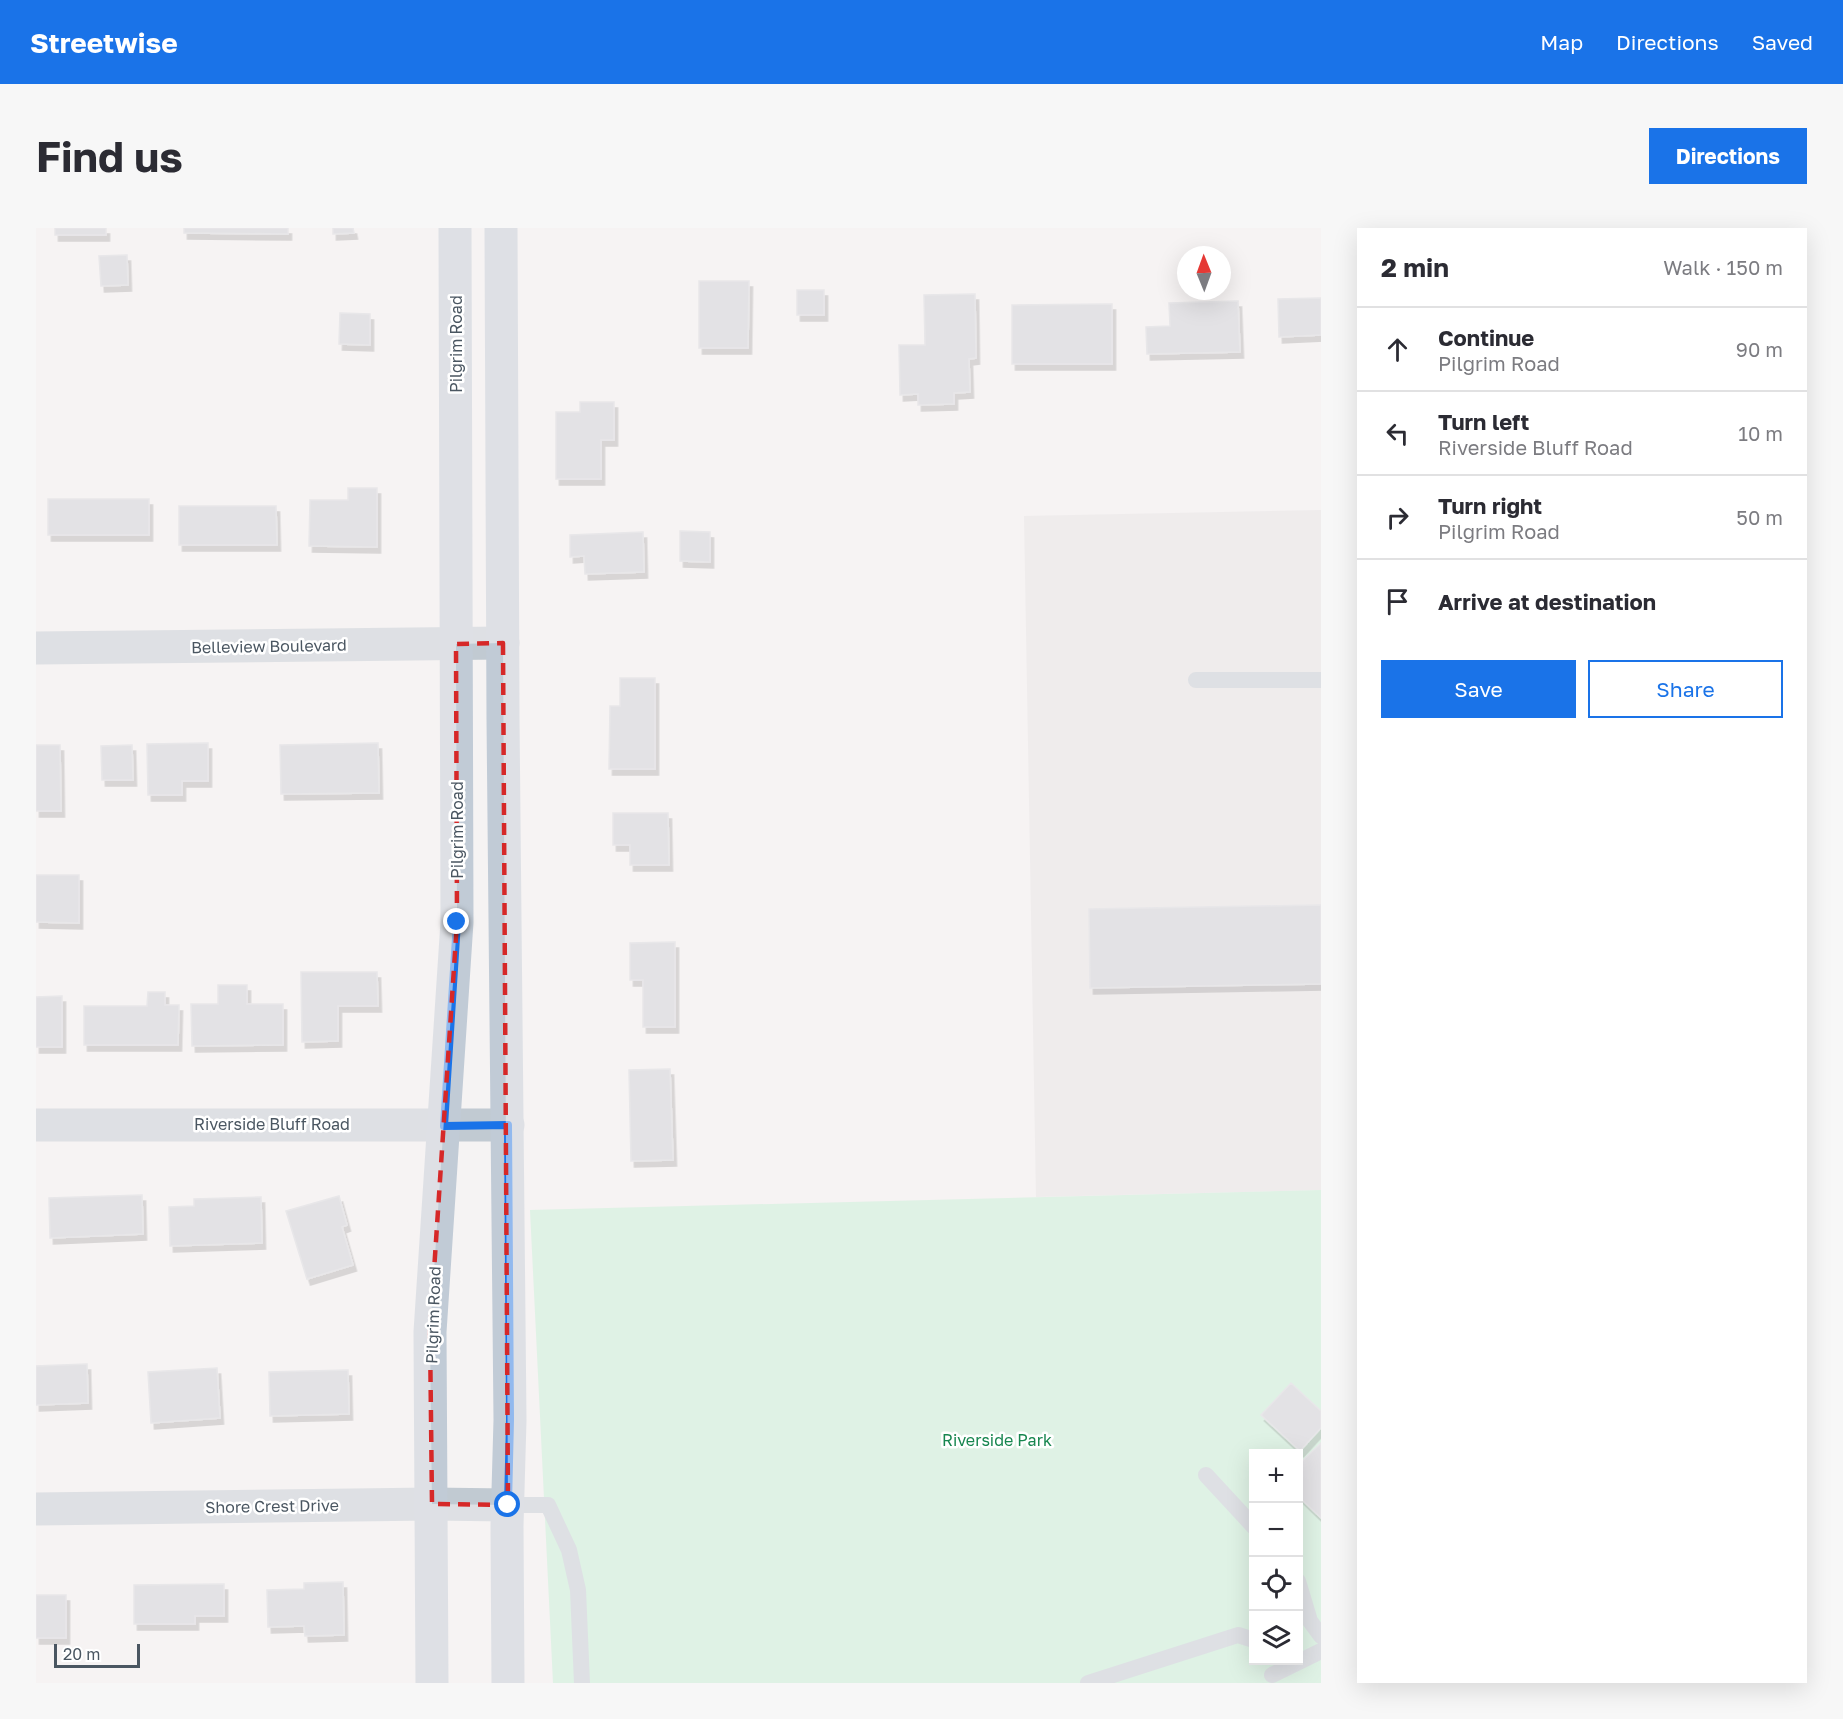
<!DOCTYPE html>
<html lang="en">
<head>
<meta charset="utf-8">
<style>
	body { margin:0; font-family:"Golos Text",sans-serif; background:#f7f7f7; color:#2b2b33 }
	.controls { position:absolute; right:18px; bottom:18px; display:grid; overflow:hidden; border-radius:0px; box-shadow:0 6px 24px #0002 }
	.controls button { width:54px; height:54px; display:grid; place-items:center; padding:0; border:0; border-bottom:2px solid #e1e1e2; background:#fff; color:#2b2b33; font:30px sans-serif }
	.compass { position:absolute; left:1141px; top:18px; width:54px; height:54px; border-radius:50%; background:#fff; box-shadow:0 6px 24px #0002; rotate:359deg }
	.scale { position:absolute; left:18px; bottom:15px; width:86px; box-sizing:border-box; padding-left:6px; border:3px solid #4a5661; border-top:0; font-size:16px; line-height:21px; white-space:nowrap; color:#4a5661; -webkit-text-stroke:4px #fff; paint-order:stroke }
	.stop { position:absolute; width:18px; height:18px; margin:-14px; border:4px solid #1a73e8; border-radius:50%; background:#fff }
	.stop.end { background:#1a73e8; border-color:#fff; box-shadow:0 2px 6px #0008 }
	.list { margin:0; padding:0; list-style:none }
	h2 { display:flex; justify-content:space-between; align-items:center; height:78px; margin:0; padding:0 24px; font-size:26px }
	h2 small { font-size:20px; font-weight:400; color:#7c7c81 }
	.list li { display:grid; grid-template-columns:39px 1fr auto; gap:18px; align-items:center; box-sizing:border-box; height:84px; padding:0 24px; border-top:2px solid #e1e1e2 }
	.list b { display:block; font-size:22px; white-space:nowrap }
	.list p { margin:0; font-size:20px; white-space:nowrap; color:#7c7c81 }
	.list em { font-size:20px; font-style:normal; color:#7c7c81 }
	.actions { display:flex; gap:12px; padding:18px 24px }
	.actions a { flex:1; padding:14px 0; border:2px solid #1a73e8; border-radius:0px; text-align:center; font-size:21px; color:#1a73e8 }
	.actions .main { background:#1a73e8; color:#fff }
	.icon { flex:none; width:33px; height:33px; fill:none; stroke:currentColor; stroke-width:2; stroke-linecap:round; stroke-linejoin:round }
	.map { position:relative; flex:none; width:1285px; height:1455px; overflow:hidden; border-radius:0px }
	header { display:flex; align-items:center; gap:36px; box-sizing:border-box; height:84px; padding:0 30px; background:#1a73e8; color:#fff }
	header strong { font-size:28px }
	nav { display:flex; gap:33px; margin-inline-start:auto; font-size:21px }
	.intro { display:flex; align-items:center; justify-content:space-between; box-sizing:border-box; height:144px; padding:0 36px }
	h1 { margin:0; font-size:42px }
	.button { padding:15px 27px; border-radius:0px; background:#1a73e8; color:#fff; font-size:21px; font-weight:700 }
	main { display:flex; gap:36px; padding:0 36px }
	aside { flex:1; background:#fff; border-radius:0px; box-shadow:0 6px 24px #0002 }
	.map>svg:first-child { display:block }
</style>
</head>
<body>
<header>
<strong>Streetwise</strong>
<nav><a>Map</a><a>Directions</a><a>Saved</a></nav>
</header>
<div class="intro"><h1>Find us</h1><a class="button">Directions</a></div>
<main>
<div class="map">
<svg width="1285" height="1455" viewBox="0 0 1285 1455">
	<defs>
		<filter id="shadow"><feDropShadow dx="3.5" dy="6" stdDeviation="0" flood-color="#0004"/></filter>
	</defs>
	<rect width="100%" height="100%" fill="#f5f3f3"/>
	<path fill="#e6e4e5" d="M1285,282v680l-285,7 -12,-681z"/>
	<path fill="#c3f1d5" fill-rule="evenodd" d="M1285,962v493h-768l-23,-473zM1218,1226h44v206h-44z"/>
	<path fill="#cdcfd5" stroke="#d7d9de" stroke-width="1.5" filter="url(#shadow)" d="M19,0h51v7h-51z
		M148,0h104v6l-104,-1z
		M297,0h20l1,5 -21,1z
		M91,27l1,30 -27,1 -2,-30z
		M663,53h50l-1,67h-49z
		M761,62h27v25h-27z
		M939,66l1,64 -7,1 1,33 -16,1v11l-36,1v-11l-18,1 -1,-50h26l-1,-50z
		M1285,70v37l-42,2 -1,-38z
		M1202,73l2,51 -93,2 -1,-27 24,-1 -1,-23z
		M1076,76v60h-100v-59z
		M304,85l30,1v31l-31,-1z
		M544,174h34v38h-13v39h-45v-67h24z
		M312,260h29v59l-68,-1 1,-46h38z
		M12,271h101v36h-101z
		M143,278h97l1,39h-98z
		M644,303l30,1v30l-30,-1z
		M607,304l1,40 -59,2 -1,-18 -14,1v-22z
		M584,450h35v91h-46l1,-63h10z
		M172,515v38h-26v14h-34l-1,-51z
		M342,515l1,50 -98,1 -1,-49z
		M0,517h24l1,66h-25z
		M96,517l1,35h-31l-1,-34z
		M577,585h55l1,52h-39v-20h-17z
		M0,647h43v48l-43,-1z
		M1285,677v79l-231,4 -1,-79z
		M639,714v85h-32v-47h-13v-37z
		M265,744h76l1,34h-40v35l-36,1z
		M182,757h29v19h36v41l-91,1 -1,-42h27z
		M112,764h17v13h14l-1,40h-94v-39h63z
		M26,768v51h-26v-50z
		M634,841l3,91 -42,1 -2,-91z
		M106,967l1,39 -93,4 -1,-40z
		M303,968l8,29 -5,2 11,38 -46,14 -21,-68z
		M225,969l1,46 -92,3 -1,-39 25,-1v-7z
		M51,1136l1,39 -52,2v-39z
		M181,1140l3,50 -69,5 -3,-51z
		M312,1142l1,44 -79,2 -1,-44z
		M1255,1155l30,28v17l-21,23 -39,-36z
		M1285,1215v75l-23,-22v-31z
		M307,1354l1,53 -39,1 -1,-10 -36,1 -1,-37 37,-1v-6z
		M188,1356v32h-29v8h-61v-39z
		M0,1367h30v43h-30z"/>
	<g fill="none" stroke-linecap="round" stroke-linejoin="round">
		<path stroke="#c1cad2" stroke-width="16" d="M1160,452h125
			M1170,1247l48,52
			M472,1277h40l21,45 9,40 4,93
			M1262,1353l12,40 11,15
			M1236,1447l49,-24
			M1052,1455l150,-48 16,5"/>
		<path stroke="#c1cad2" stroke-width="33" d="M0,420l467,-5
			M0,897h472
			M0,1281l396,-5 76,1"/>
		<path stroke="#c1cbd6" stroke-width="33" d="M465,0l2,491 7,701 -3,106 1,157
			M396,1455l-2,-351 27,-410 -2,-694"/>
	</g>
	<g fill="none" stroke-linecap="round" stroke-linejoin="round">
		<path stroke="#1a73e8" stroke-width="8" d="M421,694l-13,204 64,-1 2,295 -2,85"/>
	</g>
	<path d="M0 0H1285V1455H0ZM467,415l5,862 -76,-1 -2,-172 27,-410 -1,-278z" fill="#f5f3f3" fill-opacity=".55" fill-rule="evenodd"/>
	<path fill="none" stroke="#d62828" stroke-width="4.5" stroke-dasharray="12 8" stroke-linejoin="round" d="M467,415l5,862 -76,-1 -2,-172 27,-410 -1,-278z"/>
	<g text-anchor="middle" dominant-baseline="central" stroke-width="5" stroke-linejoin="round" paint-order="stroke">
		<g font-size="16" fill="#4a5661" stroke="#fff">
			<text transform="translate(420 116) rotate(-90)">Pilgrim Road</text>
			<text transform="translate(233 418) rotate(-1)">Belleview Boulevard</text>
			<text transform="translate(421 602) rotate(-90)">Pilgrim Road</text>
			<text x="236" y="896">Riverside Bluff Road</text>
			<text transform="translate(397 1087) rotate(-88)">Pilgrim Road</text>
			<text transform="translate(236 1278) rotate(-1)">Shore Crest Drive</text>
		</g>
		<g font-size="16" fill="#17864f" stroke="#fff">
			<text x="961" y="1212">Riverside Park</text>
		</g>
	</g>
</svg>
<div class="controls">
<button>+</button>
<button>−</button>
<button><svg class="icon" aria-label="locate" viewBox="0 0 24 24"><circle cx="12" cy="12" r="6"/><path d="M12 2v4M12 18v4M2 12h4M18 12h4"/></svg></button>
<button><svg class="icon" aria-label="layers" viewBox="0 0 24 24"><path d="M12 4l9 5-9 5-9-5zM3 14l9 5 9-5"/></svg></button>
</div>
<svg class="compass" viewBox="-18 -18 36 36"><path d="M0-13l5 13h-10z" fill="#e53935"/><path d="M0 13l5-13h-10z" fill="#7c7c81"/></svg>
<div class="scale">20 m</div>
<div class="stop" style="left:472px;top:1277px"></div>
<div class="stop end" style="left:421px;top:694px"></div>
</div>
<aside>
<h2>2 min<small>Walk · 150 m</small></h2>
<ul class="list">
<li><svg class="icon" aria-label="ahead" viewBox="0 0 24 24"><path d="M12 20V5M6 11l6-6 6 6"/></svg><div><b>Continue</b><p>Pilgrim Road</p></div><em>90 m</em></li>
<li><svg class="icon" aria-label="left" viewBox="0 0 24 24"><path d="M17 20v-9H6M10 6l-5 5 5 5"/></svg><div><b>Turn left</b><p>Riverside Bluff Road</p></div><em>10 m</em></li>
<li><svg class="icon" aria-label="right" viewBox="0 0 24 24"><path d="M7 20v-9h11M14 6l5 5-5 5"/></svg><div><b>Turn right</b><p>Pilgrim Road</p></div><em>50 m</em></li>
<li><svg class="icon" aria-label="arrive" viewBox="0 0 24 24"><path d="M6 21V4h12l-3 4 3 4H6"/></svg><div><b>Arrive at destination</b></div></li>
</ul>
<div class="actions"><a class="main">Save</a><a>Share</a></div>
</aside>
</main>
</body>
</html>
